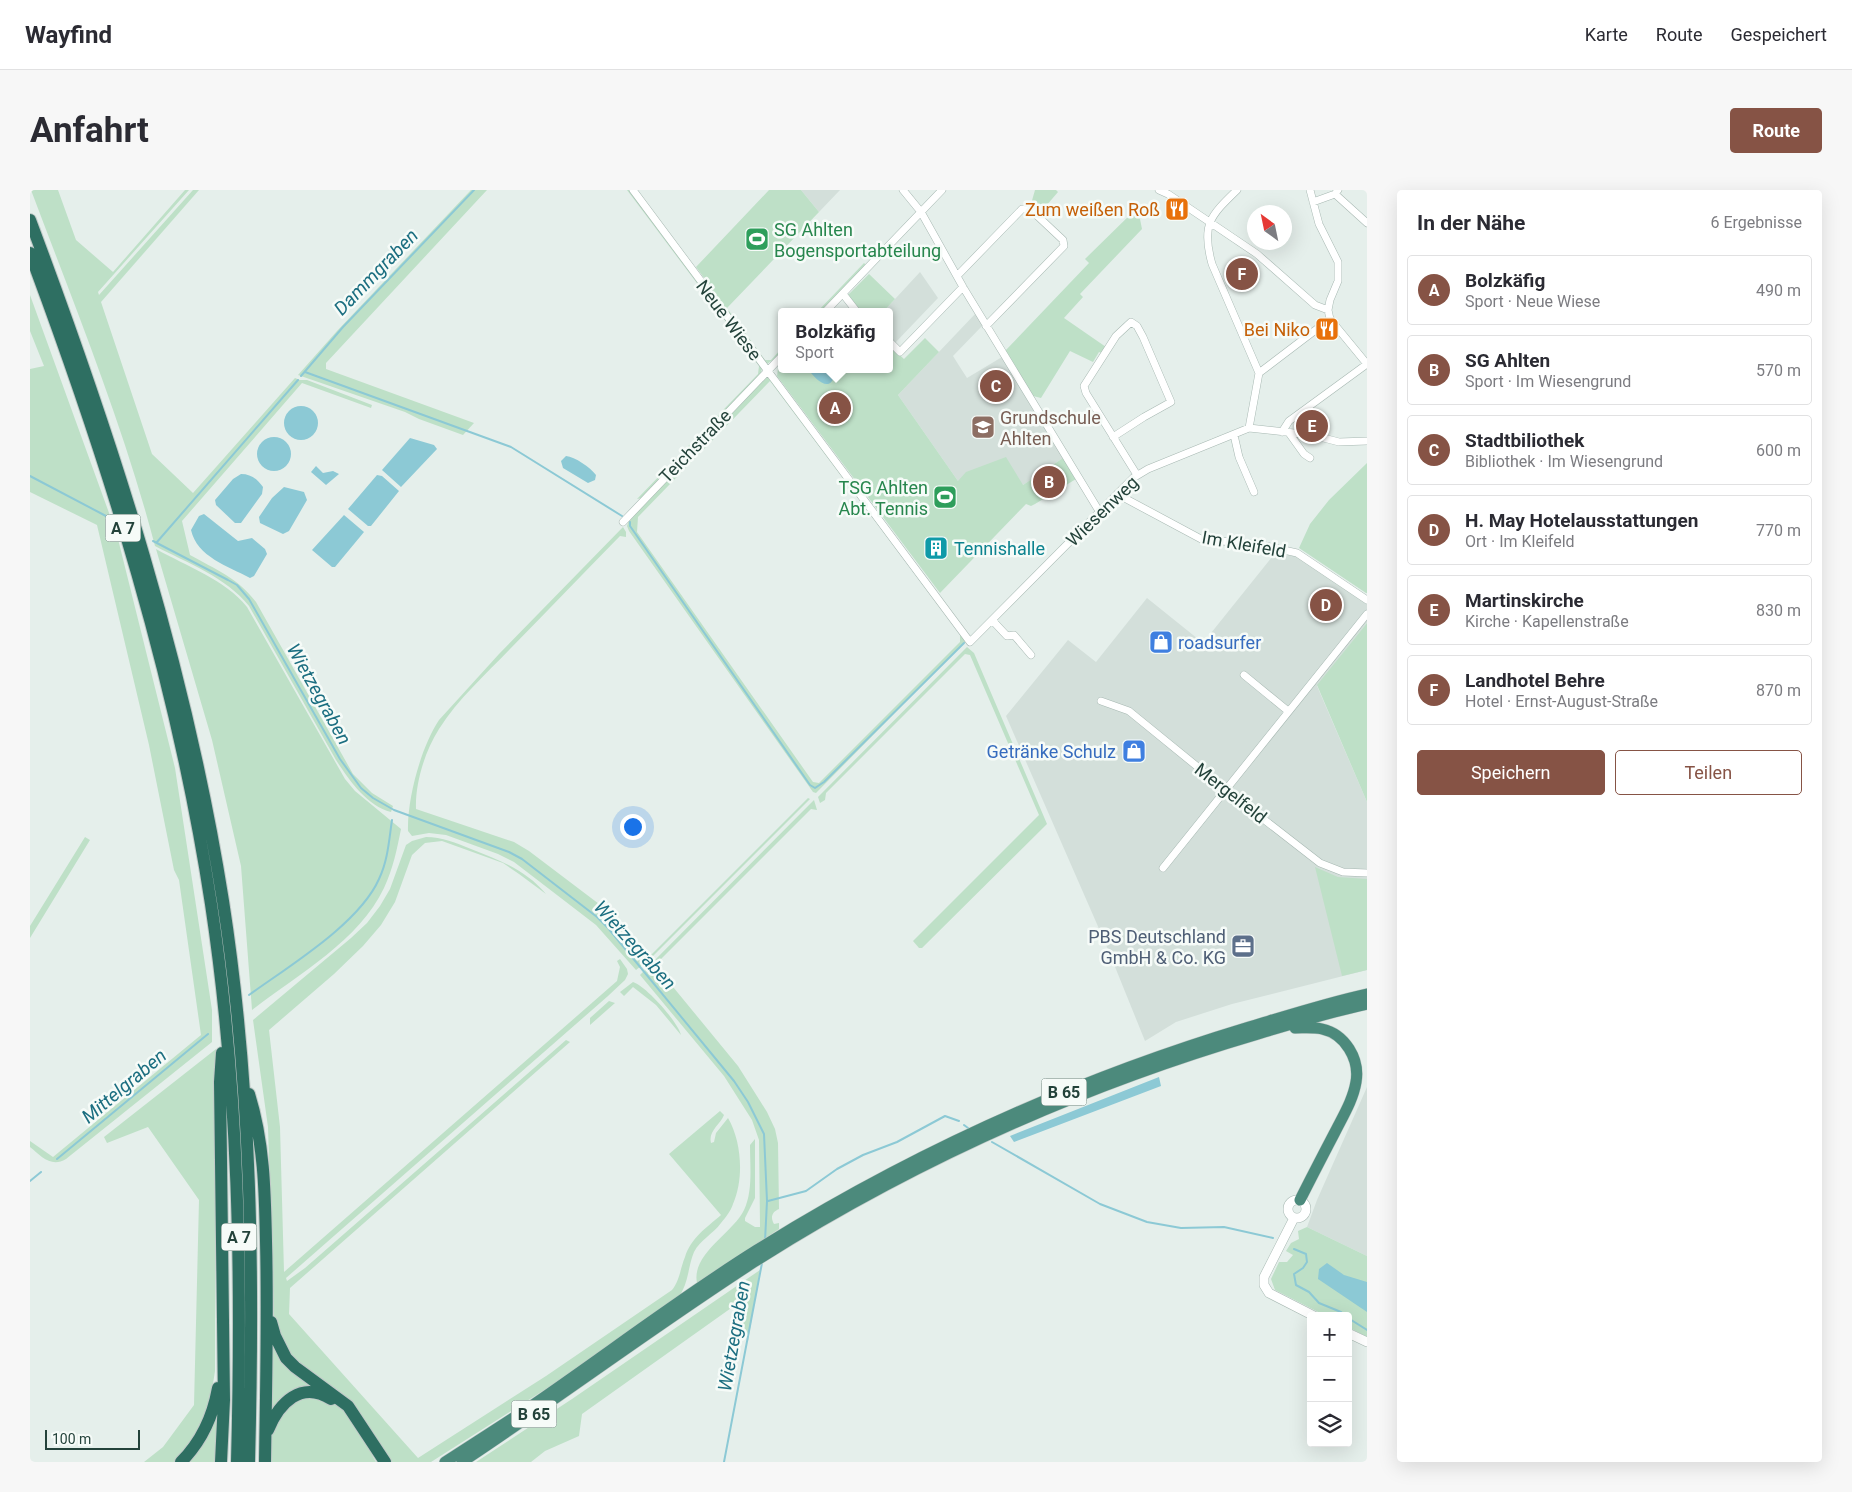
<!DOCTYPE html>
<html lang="de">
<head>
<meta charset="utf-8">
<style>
	body { margin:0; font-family:Roboto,sans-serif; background:#f7f7f7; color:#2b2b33 }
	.controls { position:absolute; right:15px; bottom:15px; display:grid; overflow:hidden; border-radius:5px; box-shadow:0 5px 20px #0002 }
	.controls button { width:45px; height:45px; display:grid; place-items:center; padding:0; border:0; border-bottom:1px solid #e1e1e2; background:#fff; color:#2b2b33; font:25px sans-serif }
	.compass { position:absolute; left:1217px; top:15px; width:45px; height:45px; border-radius:50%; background:#fff; box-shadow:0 5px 20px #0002; rotate:327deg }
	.scale { position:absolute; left:15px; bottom:12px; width:95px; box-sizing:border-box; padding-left:5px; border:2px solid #23423a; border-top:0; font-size:14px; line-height:18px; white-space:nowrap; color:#23423a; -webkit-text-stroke:4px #f6fbf8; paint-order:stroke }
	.you { position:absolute; left:602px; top:636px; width:18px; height:18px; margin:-12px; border:4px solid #fff; border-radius:50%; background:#1a73e8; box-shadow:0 0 0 8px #1a73e833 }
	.badge { display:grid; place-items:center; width:32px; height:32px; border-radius:50%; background:#865345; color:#fff; font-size:16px; font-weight:700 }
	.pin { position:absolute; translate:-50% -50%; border:2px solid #fff; box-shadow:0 1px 5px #0006 }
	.popup { position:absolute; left:748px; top:118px; width:115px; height:65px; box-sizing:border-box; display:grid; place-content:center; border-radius:5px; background:#fff; filter:drop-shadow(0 1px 4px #0005); font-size:16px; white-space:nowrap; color:#7c7c81 }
	.popup b { font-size:19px; color:#2b2b33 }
	.popup::after { content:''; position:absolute; left:50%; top:100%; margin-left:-10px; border:10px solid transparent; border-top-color:#fff }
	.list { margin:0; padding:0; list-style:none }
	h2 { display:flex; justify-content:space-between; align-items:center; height:65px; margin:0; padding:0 20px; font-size:21px }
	h2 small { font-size:16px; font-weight:400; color:#7c7c81 }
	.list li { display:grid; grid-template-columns:32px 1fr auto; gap:15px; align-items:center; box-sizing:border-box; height:70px; margin:0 10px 10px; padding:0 10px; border:1px solid #e1e1e2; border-radius:5px }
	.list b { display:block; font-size:19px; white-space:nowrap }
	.list p { margin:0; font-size:16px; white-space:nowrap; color:#7c7c81 }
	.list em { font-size:16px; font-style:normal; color:#7c7c81 }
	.actions { display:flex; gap:10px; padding:15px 20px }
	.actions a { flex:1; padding:11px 0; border:1px solid #865345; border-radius:5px; text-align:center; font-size:18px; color:#865345 }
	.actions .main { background:#865345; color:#fff }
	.icon { flex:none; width:28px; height:28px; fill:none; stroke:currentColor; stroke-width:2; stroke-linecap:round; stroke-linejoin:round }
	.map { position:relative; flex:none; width:1337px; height:1272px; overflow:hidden; border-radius:5px }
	header { display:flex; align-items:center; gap:30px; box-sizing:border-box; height:70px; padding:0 25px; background:#fff; border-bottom:1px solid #e1e1e2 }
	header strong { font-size:24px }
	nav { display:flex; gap:28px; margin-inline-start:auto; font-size:18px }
	.intro { display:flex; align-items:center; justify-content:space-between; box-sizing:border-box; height:120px; padding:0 30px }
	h1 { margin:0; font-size:35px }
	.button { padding:12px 22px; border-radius:5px; background:#865345; color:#fff; font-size:18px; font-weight:700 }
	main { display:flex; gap:30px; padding:0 30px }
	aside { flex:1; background:#fff; border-radius:5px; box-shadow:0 5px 20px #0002 }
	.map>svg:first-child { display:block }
</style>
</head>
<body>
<header>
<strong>Wayfind</strong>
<nav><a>Karte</a><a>Route</a><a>Gespeichert</a></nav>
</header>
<div class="intro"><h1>Anfahrt</h1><a class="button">Route</a></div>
<main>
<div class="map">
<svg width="1337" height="1272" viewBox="0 0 1337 1272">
	<rect width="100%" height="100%" fill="#e5efeb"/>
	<path fill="#d3dfda" d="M771,0h39l-21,22z
		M890,82l18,26 -43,45 -6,-6v-25h-6z
		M946,123l7,12 -30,31 5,8 9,14 35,-21 61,101 -40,27 -65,-4 -60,-86z
		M1246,362l21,5 70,47v19l-50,63 50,116v168l-135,34 -56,18 -31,19 -38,-94 -101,-231 62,-76 28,22 51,-64 56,45z
		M1337,897v169l-60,-29 10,-27z"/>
	<path fill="#bee0c7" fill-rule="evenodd" d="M1,0h27l18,50 37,32 72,-82h4l-91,102 1,3 94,-105h6l-98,112 51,152 41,39 102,-115 5,2h7l65,25 -1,3 -69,-25 -120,138 8,34c25,14 48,23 66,47l97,172 19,19 21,13 -2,6c-24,-6 -42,-32 -55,-52l-87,-154c-23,-29 -62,-43 -94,-60 -32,-122 -80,-239 -124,-356z
		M441,0h16l-161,173v6l148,54 -11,12 -44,-16 -14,-7 -107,-37 39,-44z
		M597,0h3l132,177 -1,7 -119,124 -5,1 121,-125 1,-8z
		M739,0h32l18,22 -92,96 38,52h6l10,-11 -1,6 -13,9 -2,-1 -43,-56 2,-2 -28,-38z
		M1005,0h21l2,2 -18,21 -9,-9z
		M1106,19l3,5 3,15 -62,65 3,3 -19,21 42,29 -4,6 -3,-1 -6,10 -23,-11 -29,47 -8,-2 -28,-45 84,-88 -4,-4z
		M834,73l2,2 -45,47h-4z
		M839,84l26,25 -12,13h-21l-14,-17z
		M0,105l87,240 58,233 37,242v32l-146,117c-15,9 -25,-3 -36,-12v-6l23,16 148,-122 -22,-155 -5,-10 -25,-125 -52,-220 -67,-33v-123l14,-3 -14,-35z
		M895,148l14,14 -41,43 60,86 8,-9 40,-15 17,28 40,-27 13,21 -41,25 -4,2 -5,-2 -86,89 -163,-217 1,-7 3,-4v4h27l1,3 26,1 -3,-4h57v-24l15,14z
		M735,187l4,1 195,261 1,3 -149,151 -3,-1 -184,-261 -2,-5 2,-6zM740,191l190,253v8l-141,141 -6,-1 -176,-250 1,-15z
		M1337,273v130h-1l-67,-45 11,-24 19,-24z
		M593,337l3,5v5l-6,-1c-37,38 -73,75 -110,113 -24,25 -52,50 -71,80 -14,22 -24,54 -23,80l98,33 15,9 70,53 19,18 31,35 159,-159 2,1 -160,160 -14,11 -40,-45 -82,-63 -16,-8 -52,-19 -17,-2 -17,3 -4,-5c-1,-32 13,-84 31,-111l60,-66z
		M126,359c30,17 70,31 91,58l98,172 10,12 46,38c-4,20 -8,40 -17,59 -25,53 -87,87 -132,122l-11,-144 -29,-126z
		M1337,433v179l-50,-117z
		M937,457l7,6 73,171 -125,124h-3l-6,-7 126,-126 -69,-160 -5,-1 -139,139 -1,7 -5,3 -2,-6z
		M784,610l3,10 -6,-1 -156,156 83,101 29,46 8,17 3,14 1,66c-7,3 -9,8 -5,15l5,-1v6l-82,54c-6,-29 36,-50 47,-73 9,-19 6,-44 6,-65l5,-6v59l-10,20v3l10,6h5l-1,-87 -7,-20 -28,-44 -84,-101z
		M55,647l5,3 -60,98v-12z
		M396,647c16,0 30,6 45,12 28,11 55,21 75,45l-27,-20 -16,-11 -61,-22 -17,2 -13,12 -17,47 -14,23 -18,21 -29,28 -65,56 11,97 4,145 333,-291 3,-14 -3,-6 3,-2 7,10 1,5 -3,6 -17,16 -322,282 1,3 18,-13 261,-228 4,2 -280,246 -1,26 129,144 128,-82 126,-86c8,-10 8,-21 13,-33 6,-19 21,-29 36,-42l-52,-61 51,-43 4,4c-4,10 -16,16 -13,28l3,-1 2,-9 12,-15c14,24 16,61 5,86 -2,7 -8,14 -12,19 -8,11 -21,17 -27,29 -6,14 -5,29 -14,43l-128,90 -121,77h-39l-17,-21 -86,-85 -15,-37 -6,-192 -15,-107 98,-82 16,-15 13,-17 10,-17 16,-44 6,-4z
		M1285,677l23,10 29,2v91l-25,6z
		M603,792c13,4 45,40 48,53l-25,-30 -23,-18 -9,9 -4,-4z
		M579,811l6,2 -25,22v-7z
		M186,859l-1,322c-6,39 -12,62 -41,91h-30l19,-15 31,-42 5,-205 -51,-73 -41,16 -3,-6z
		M1277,1037l60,29v81l-19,-10v-11h-22l-51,-26 -4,-11 8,-17h8l6,-7 -7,-4 5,-8 8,-4 -1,-8z
		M730,1080l-12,71 -14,-35 -152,108 -3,22 -34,15 -14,11h-55l96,-63z
		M241,1142l44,58 -46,27z
		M269,1207c9,1 22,0 31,4 22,10 35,41 46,61h-107l1,-22 4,-19z
		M187,1218l2,54h-32z"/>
	<path fill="#8cc9d5" d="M778,179h24l3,4c-4,22 -20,6 -27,-4z
		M254 233a17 17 0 1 1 34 0a17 17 0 1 1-34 0Z
		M227 264a17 17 0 1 1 34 0a17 17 0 1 1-34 0Z
		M380,248l24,7 3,4 -36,38 -19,-17z
		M536,266c9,1 24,11 30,19l-1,5 -7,3 -25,-15 -2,-7z
		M286,276l7,7 10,-2 6,3 -13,11 -15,-13z
		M211,284c10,0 16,5 22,13l-1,7 -21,29h-6l-19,-18 -1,-5 18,-21z
		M347,285l5,1 17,15 -28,35h-3l-20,-17z
		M254,297l20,5 3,8 -18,31 -6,3 -23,-11 -1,-6 13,-19z
		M174,324l34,27 14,-3 13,11 2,5 -13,22 -4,2c-22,-12 -53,-21 -59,-48l8,-14z
		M314,325l20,17 -29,35h-3l-20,-17z
		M1129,887l2,9 -147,56 -4,-6z
		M1297,1073l17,12 23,7v30l-49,-33 1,-10z"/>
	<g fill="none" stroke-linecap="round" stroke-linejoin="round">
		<path stroke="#8cc9d5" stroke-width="2" d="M275,182l206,75 111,69
			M271,186l42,-49 131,-137
			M0,286l76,40
			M600,332v4l180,259 5,3 9,-6 140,-139
			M123,351l75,39 9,5 12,14 91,160 21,29 12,10 21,12 115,42 13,7 75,58 11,11 126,153 14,21 16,32 3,67 -2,40
			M127,352l141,-162
			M219,805c40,-29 110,-71 130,-116 9,-19 10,-39 13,-59
			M934,935l4,3
			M962,952l108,62 47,18 34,6 43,-1 49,11
			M27,969l151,-125
			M0,991l11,-9
			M738,1011l38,-10 31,-22 26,-14 34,-13 48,-26 14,5
			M1264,1059l12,5 1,8 -4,6 -9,6 2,11 13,7 10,11 22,9 4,4
			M1318,1128l19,12
			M694,1272l38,-199"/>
		<g stroke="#a7b8b2" stroke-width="8">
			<path id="minor" d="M603,0l337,452 163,-164 15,-9 101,-41 63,7 27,7 28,-1
				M873,0l18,22 42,75 136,224
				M1129,0l9,4 89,60 58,51 13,5
				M1207,0c-27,26 -36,35 -25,74l47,109 -10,55
				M1280,0l9,34 19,38v19l-8,19 -2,10 2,9 37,45
				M1305,4l32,29
				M1283,12l22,-8 3,-4
				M927,86l65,-67h8l33,31 1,6 -78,80
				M813,104l14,18
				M795,122l117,-122
				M859,151l11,11 63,-65
				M1229,183l71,-54
				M1252,242l7,-11 78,-57
				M1259,243l15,21 6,4
				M1204,245l5,22 15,35
				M1083,247l31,-20 27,-15 -28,-65 -6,-11 -6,-4 -15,14 -32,50 2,7 51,82
				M1087,304l84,45 61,6 35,8 70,47
				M593,332l158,-165
				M962,430l15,16 7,-1 17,20
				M1214,485l44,36
				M1071,511l28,10 97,79 94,73 23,9 24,1
				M1133,678l204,-254"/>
		</g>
		<g stroke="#a7b8b2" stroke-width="10">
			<path id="tertiary" d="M1258 1019a9 9 0 1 1 18 0a9 9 0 1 1-18 0Z
				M1264,1028l-30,59v8l5,8 45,23
				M1318,1143l19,9"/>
		</g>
		<g stroke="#c1cac8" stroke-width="12">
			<path id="trunk" d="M1265,838c9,0 18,-1 27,1 23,5 38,30 34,53 -3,18 -13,34 -21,50 -12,23 -24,46 -35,68
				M415,1272c26,-17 53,-34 79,-51 78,-53 153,-111 233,-161 152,-95 317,-170 489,-222 40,-12 80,-25 121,-34
				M432,1272c98,-65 193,-136 292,-200 156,-99 327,-176 504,-228 36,-11 72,-22 109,-30"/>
		</g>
		<g stroke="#c1cac8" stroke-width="14">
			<path id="motorway" d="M0,30c83,221 156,447 193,681 29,186 31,374 26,561
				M0,63c79,211 147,428 181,651 28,185 31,372 26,558
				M219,904c15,48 16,97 17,147 2,74 0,147 -1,221
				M241,1132l4,14 11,22 9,9 53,39 37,56
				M238,1240c11,-27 33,-50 63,-31
				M151,1272c21,-21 32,-46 37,-74
				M191,1272l3,-62 -4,-318 2,-29"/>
		</g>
		<use href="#minor" stroke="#fff" stroke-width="7"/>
		<use href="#tertiary" stroke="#fff" stroke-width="9"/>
		<use href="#trunk" stroke="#4c8a7c" stroke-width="11"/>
		<use href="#motorway" stroke="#2e6f62" stroke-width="12"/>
	</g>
	<defs>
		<g id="restaurant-square" transform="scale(1.25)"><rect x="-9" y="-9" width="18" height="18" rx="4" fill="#e8710a" stroke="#f6fbf8"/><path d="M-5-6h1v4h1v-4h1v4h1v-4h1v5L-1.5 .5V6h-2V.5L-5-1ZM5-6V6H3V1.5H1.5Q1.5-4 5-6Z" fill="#fff"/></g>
		<g id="stadium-square" transform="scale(1.25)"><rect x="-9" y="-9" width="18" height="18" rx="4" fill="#2e9e5b" stroke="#f6fbf8"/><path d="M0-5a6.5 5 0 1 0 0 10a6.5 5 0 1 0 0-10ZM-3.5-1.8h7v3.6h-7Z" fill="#fff"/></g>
		<g id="school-square" transform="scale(1.25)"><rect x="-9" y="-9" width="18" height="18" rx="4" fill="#8d6e63" stroke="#f6fbf8"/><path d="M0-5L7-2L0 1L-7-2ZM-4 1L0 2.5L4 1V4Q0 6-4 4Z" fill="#fff"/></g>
		<g id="building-square" transform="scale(1.25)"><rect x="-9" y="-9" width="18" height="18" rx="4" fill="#0f9aa8" stroke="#f6fbf8"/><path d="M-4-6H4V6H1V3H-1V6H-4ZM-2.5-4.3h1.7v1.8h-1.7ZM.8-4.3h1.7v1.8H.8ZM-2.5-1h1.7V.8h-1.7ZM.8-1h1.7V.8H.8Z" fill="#fff"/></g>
		<g id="shop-square" transform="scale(1.25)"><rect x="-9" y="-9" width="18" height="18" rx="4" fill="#3f7fe0" stroke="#f6fbf8"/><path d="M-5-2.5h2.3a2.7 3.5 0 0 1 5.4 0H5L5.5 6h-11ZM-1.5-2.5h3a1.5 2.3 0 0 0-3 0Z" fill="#fff"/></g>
		<g id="office-square" transform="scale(1.25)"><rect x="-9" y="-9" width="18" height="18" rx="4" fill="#5c6f8a" stroke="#f6fbf8"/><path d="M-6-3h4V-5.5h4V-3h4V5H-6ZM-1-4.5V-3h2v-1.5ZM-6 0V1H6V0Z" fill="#fff"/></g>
	</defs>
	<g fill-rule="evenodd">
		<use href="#restaurant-square" x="1147" y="19"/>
		<use href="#stadium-square" x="727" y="49"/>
		<use href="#restaurant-square" x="1297" y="139"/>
		<use href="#school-square" x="953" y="237"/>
		<use href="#stadium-square" x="915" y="307"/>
		<use href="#building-square" x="906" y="358"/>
		<use href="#shop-square" x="1131" y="452"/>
		<use href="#shop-square" x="1104" y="561"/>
		<use href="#office-square" x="1213" y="756"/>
	</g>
	<g text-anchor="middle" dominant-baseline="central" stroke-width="5" stroke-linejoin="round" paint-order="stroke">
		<g fill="#f6fbf8" stroke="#627a73" stroke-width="1">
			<rect x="75.5" y="324.5" width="35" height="27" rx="4"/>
			<rect x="1011.5" y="888.5" width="45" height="27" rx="4"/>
			<rect x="191.5" y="1033.5" width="35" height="27" rx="4"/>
			<rect x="481.5" y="1210.5" width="45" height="27" rx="4"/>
		</g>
		<g font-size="16" font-weight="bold" fill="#23423a">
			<text x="93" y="338">A 7</text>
			<text x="1034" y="902">B 65</text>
			<text x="209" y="1047">A 7</text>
			<text x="504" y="1224">B 65</text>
		</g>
		<g font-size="18" fill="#c56008" stroke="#f6fbf8" text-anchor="end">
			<text x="1130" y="19">Zum weißen Roß</text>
			<text x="1280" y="139">Bei Niko</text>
		</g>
		<g font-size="18" fill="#27864d" stroke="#f6fbf8" text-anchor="start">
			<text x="744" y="39">SG Ahlten<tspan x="744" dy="21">Bogensportabteilung</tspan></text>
			<text x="898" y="297" text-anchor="end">TSG Ahlten<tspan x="898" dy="21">Abt. Tennis</tspan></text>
		</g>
		<g font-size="18" fill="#23423a" stroke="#f6fbf8">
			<text transform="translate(699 130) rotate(53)">Neue Wiese</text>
			<text transform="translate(665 256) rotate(-46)">Teichstraße</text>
			<text transform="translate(1072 321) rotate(-44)">Wiesenweg</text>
			<text transform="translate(1214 354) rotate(10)">Im Kleifeld</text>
			<text transform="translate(1201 603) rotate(38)">Mergelfeld</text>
		</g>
		<g font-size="18" fill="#785e54" stroke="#f6fbf8" text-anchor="start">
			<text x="970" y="227">Grundschule<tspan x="970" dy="21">Ahlten</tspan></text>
		</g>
		<g font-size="18" fill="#0d838f" stroke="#f6fbf8" text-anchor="start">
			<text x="924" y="358">Tennishalle</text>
		</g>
		<g font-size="18" fill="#366cbe" stroke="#f6fbf8" text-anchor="start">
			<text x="1148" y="452">roadsurfer</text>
			<text x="1086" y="561" text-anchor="end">Getränke Schulz</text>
		</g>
		<g font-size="18" fill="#4e5e75" stroke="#f6fbf8" text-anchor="end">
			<text x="1196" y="746">PBS Deutschland<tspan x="1196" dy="21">GmbH &amp; Co. KG</tspan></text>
		</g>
		<g font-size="19" font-style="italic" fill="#1b6e80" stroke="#f6fbf8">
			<text transform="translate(346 82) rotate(-46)">Dammgraben</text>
			<text transform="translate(289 504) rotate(61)">Wietzegraben</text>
			<text transform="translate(605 755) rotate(48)">Wietzegraben</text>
			<text transform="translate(94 896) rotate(-40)">Mittelgraben</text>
			<text transform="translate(704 1146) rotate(-80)">Wietzegraben</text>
		</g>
	</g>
</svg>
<div class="controls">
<button>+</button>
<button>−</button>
<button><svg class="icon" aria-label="layers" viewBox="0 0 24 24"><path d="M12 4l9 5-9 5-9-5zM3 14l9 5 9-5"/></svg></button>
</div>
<svg class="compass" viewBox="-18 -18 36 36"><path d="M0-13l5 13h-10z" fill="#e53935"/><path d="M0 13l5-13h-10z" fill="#7c7c81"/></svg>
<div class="scale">100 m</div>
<div class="you"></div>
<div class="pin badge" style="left:805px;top:218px">A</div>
<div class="popup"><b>Bolzkäfig</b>Sport</div>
<div class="pin badge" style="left:1019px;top:292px">B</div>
<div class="pin badge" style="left:966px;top:196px">C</div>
<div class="pin badge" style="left:1296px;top:415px">D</div>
<div class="pin badge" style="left:1282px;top:236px">E</div>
<div class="pin badge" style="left:1212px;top:84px">F</div>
</div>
<aside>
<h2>In der Nähe<small>6 Ergebnisse</small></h2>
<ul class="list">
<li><span class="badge">A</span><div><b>Bolzkäfig</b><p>Sport · Neue Wiese</p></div><em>490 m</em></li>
<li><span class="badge">B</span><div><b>SG Ahlten</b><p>Sport · Im Wiesengrund</p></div><em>570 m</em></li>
<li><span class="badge">C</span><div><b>Stadtbiliothek</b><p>Bibliothek · Im Wiesengrund</p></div><em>600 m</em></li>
<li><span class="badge">D</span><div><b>H. May Hotelausstattungen</b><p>Ort · Im Kleifeld</p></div><em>770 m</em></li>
<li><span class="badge">E</span><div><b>Martinskirche</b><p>Kirche · Kapellenstraße</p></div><em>830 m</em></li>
<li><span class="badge">F</span><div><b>Landhotel Behre</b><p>Hotel · Ernst-August-Straße</p></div><em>870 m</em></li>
</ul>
<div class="actions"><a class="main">Speichern</a><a>Teilen</a></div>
</aside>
</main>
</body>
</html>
